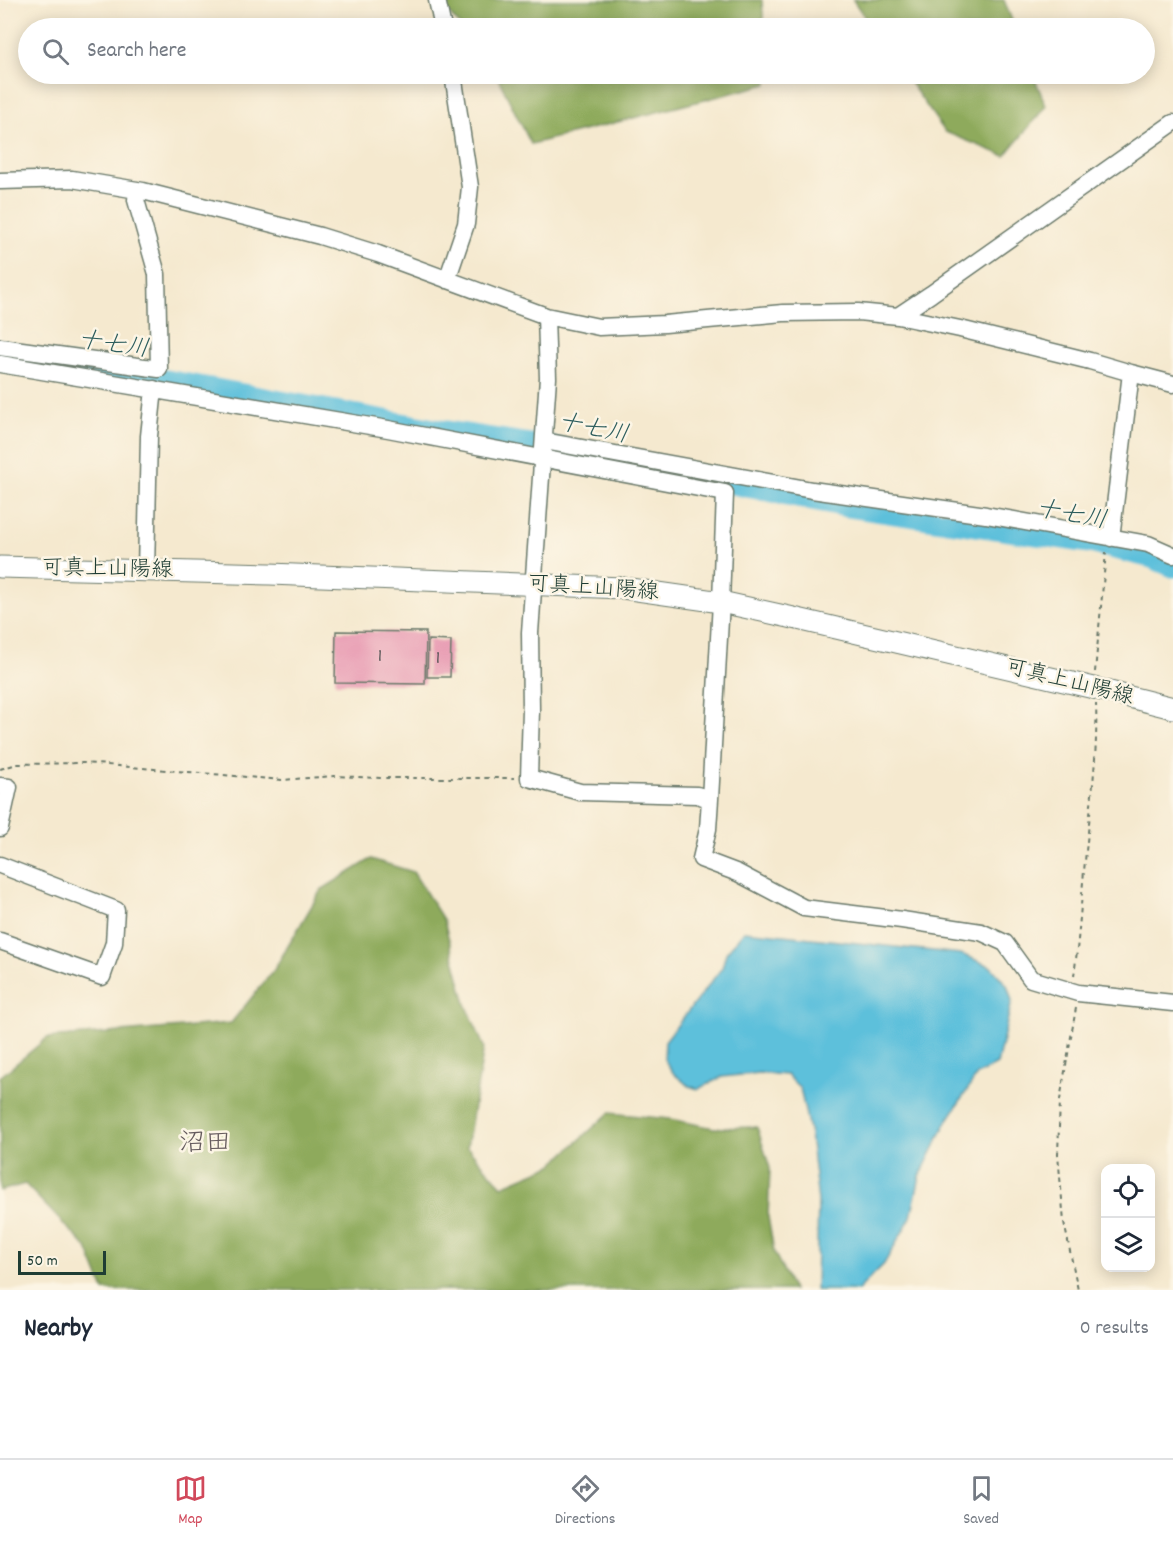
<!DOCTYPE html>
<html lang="en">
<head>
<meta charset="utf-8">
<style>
	body { margin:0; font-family:Dekko,"Klee One",sans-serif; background:#f6f6f7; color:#1f2937 }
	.controls { position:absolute; right:18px; bottom:18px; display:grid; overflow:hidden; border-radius:12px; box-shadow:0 3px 15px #0003 }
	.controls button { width:54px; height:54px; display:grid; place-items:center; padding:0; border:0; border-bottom:2px solid #e0e1e3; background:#fff; color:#1f2937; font:30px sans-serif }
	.scale { position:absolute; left:18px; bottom:15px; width:88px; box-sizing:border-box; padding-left:6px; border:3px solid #1f3d34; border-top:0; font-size:16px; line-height:21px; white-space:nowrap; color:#1f3d34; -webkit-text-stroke:4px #fcf5e5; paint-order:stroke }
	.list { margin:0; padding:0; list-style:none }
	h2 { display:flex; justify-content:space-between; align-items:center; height:78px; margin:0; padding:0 24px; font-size:26px }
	h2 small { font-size:20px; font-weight:400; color:#747a83 }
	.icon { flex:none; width:33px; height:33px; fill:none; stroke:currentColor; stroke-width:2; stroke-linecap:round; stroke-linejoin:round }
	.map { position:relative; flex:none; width:1173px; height:1290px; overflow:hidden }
	.search { position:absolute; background:#fff; box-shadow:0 3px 15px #0003; left:18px; right:18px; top:18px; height:66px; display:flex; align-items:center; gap:15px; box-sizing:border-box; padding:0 21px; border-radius:33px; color:#747a83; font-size:22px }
	.sheet { height:168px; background:#fff }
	nav { display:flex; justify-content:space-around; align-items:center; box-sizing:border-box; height:84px; border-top:2px solid #e0e1e3; background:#fff; font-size:16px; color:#747a83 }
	nav a { display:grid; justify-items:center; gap:3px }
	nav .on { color:#d1495b }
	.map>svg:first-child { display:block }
</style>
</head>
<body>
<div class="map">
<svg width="1173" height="1290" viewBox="0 0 1173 1290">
	<rect width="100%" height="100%" fill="#fcf5e5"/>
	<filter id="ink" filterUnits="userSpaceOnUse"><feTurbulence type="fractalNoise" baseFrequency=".0167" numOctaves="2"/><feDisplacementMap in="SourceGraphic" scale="12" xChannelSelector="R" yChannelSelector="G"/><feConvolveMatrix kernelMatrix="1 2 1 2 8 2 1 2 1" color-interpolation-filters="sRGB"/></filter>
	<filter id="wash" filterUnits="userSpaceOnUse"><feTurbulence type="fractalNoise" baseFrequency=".008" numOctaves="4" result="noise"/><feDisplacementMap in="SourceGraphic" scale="24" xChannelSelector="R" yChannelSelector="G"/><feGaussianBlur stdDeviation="1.35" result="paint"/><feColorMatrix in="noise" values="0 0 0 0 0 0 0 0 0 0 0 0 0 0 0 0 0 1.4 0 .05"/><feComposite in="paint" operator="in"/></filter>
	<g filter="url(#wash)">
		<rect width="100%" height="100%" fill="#f5e9cf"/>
		<path fill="#8eaa5c" stroke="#567448" stroke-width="1.5" d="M437,0h325l2,28h-302z
			M853,0h151l11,28h-143z
			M496,74h270l1,10 -236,60z
			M904,74h129l13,32 -41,50 -60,-24z
			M371,859l42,13 31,49 22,83 18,43 -17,100 35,39 50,-21 57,-52 61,6 44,9 43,-1 13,41 -2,49 6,35 19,38h-689l-17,-42 -62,-64 -25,7v-114l47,-39 184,-15 43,-53 47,-80z"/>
		<path fill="#5dc0db" stroke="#3e7e88" stroke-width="1.5" d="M744,931l217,23 29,12 17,19 5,16 -15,63 -20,11 -30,46 -27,55 -9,41 -27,47 -26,26h-42l2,-89 -8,-67 -10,-46 -13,-13 -28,-2 -37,4 -24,12 -9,-3 -15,-12 -10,-15 1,-18 57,-73 4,-15z"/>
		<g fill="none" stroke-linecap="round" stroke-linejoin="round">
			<path stroke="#5dc0db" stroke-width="21" d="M0,356l145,20 301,55 117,18
				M632,464l210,42 248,37 62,15 21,9"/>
		</g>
		<g id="blocks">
			<path fill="#e692ad" d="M336,631l90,1 -1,52 -90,-1z
				M428,640l23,1 -1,36h-23z"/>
		</g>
	</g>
	<g filter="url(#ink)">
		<use href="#blocks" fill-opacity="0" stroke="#6a796a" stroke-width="1.5"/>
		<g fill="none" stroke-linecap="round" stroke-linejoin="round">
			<g stroke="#6a796a" stroke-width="19">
				<path id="minor" d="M437,0l6,28
					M0,181l72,-2 71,12 177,45 58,18 168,62 53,11 66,-3 118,-11 75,-1 40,4 62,13 130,32 41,12 42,11
					M447,280l19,-56 4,-37 -17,-113
					M546,316l2,62 -18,255 1,77 -2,68 51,14 117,3 13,4
					M898,316l33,-22 242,-171
					M0,347l159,22 -2,-95 -21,-74 1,-10
					M0,364l388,65 337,64 -4,109 -11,197 -2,30 -7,30 37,14 66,35 98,12 79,12 24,11 26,36 47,14 95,10
					M544,441l268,49 174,25 162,29 25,11
					M1111,538l20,-165
					M146,571l3,-135 5,-47
					M0,786l9,1 -9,41
					M0,865l116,45 -2,33 -12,34 -102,-36"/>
			</g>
			<g stroke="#6a796a" stroke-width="23">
				<path id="major" d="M0,567l270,7 353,14 98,14 68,15 305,71 79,20"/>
			</g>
			<path stroke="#6a796a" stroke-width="2" stroke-dasharray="4.5 4.5" stroke-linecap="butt" d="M1095,672l11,-120
				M0,769l17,-5 67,-1 198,17 52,-4 46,2h134
				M1074,976c5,-38 7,-76 11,-115 5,-51 13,-106 11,-157
				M1076,1008l-16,92 -2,54 6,68 14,68"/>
			<use href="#minor" stroke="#fff" stroke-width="16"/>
			<use href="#major" stroke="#fff" stroke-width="21"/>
		</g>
	</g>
	<g text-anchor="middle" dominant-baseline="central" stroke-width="5" stroke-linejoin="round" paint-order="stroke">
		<g font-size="20" fill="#515252">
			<text x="380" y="657">1</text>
			<text x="438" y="659">1</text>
		</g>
		<g font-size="22" fill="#1f3d34" stroke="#fcf5e5">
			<text transform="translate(107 570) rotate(1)">可真上山陽線</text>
			<text transform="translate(593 589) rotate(4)">可真上山陽線</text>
			<text transform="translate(1069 683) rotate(14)">可真上山陽線</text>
		</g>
		<g font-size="24" font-style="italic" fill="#2e5e5e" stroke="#fcf5e5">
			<text transform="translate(113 346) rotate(8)">十七川</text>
			<text transform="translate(593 430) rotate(11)">十七川</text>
			<text transform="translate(1071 516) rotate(10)">十七川</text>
		</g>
		<g font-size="26" fill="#655b5e" stroke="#fcf5e5">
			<text x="205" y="1144">沼田</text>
		</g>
	</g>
</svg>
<div class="controls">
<button><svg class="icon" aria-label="locate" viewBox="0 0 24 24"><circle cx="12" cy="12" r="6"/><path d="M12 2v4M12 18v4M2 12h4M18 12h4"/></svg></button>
<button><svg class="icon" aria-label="layers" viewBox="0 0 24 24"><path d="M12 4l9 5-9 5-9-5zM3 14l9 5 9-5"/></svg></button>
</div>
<div class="scale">50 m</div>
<div class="search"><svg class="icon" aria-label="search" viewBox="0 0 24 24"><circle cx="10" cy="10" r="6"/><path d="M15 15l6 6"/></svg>Search here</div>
</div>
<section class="sheet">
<h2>Nearby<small>0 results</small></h2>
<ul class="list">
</ul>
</section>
<nav>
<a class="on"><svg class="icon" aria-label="map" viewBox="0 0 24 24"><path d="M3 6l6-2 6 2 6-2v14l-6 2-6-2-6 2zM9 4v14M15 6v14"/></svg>Map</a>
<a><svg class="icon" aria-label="directions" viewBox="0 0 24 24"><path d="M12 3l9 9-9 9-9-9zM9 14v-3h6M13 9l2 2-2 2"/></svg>Directions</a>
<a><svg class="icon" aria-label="saved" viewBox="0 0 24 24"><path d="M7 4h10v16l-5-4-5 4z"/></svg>Saved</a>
</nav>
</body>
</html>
